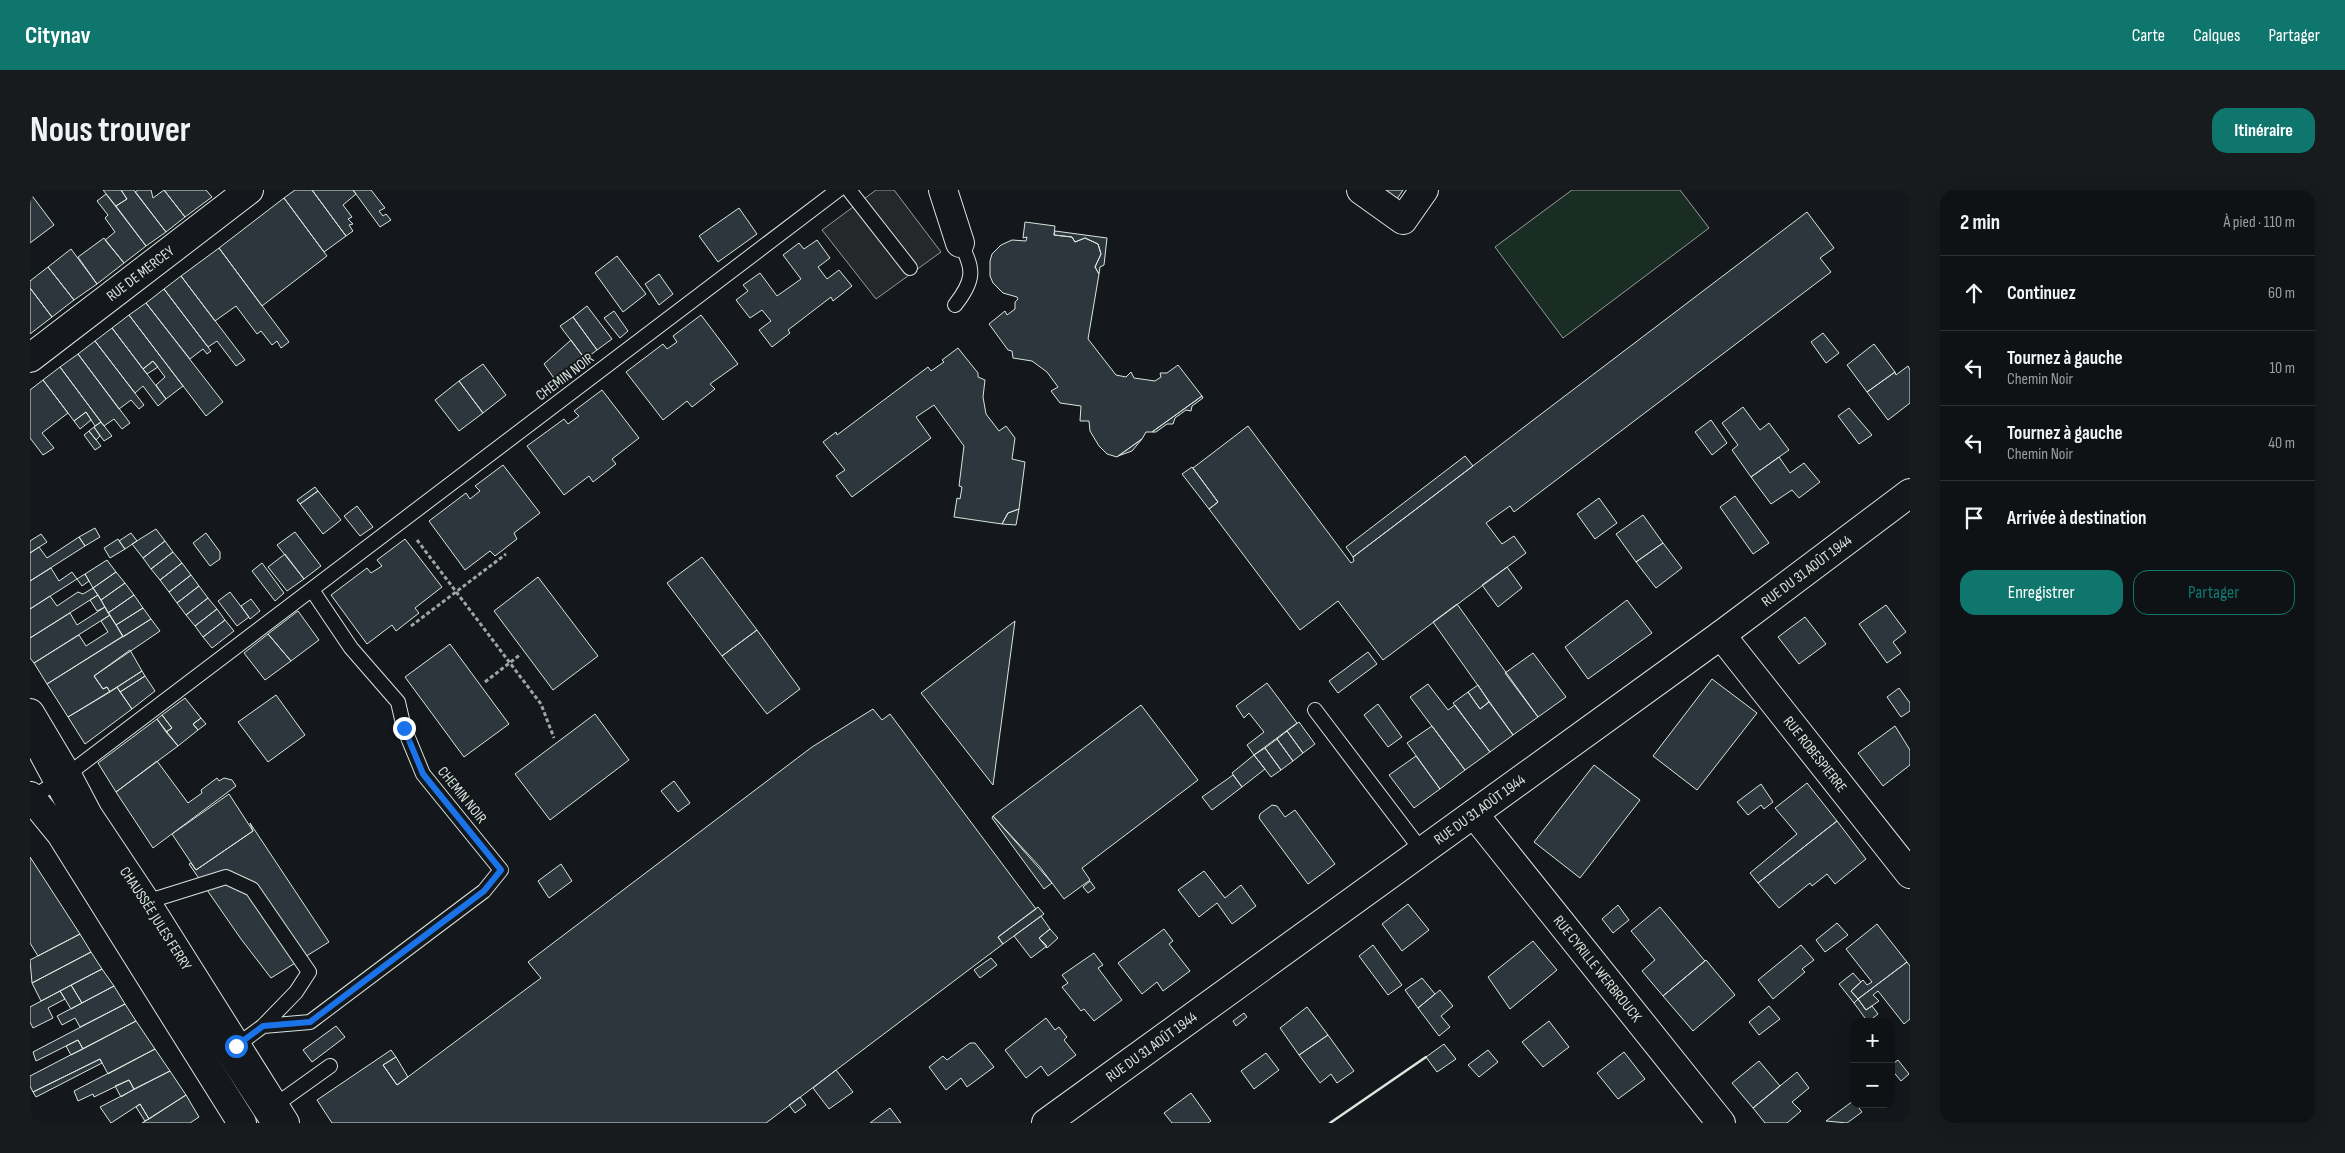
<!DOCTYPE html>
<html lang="fr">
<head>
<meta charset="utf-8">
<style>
	body { margin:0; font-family:"Sofia Sans Condensed",sans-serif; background:#181b1e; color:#f1f3f6 }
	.controls { position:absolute; right:15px; bottom:15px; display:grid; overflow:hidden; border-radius:10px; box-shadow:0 5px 20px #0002 }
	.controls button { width:45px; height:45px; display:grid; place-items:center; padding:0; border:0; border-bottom:1px solid #2f3234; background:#0f1215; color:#f1f3f6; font:25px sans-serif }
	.stop { position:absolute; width:15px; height:15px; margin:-11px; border:4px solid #1a73e8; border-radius:50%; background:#fff }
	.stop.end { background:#1a73e8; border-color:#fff; box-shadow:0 1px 5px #0008 }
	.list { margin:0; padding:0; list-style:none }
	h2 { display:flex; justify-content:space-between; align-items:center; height:65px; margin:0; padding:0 20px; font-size:21px }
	h2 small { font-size:16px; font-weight:400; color:#9b9ea0 }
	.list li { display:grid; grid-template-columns:32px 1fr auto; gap:15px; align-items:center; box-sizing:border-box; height:75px; padding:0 20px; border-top:1px solid #2f3234 }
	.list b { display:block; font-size:19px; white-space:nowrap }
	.list p { margin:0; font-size:16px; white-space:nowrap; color:#9b9ea0 }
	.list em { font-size:16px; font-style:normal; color:#9b9ea0 }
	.actions { display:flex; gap:10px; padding:15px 20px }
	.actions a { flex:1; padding:11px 0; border:1px solid #0f766e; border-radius:15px; text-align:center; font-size:18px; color:#0f766e }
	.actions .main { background:#0f766e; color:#fff }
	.icon { flex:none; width:28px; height:28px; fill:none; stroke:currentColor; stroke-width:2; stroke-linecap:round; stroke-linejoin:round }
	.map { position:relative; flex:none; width:1880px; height:933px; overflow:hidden; border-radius:15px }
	header { display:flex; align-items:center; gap:30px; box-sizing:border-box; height:70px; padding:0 25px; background:#0f766e; color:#fff }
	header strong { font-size:24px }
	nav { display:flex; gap:28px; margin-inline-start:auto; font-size:18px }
	.intro { display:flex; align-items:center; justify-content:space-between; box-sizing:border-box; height:120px; padding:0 30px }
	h1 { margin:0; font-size:35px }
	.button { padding:12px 22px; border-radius:15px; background:#0f766e; color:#fff; font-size:18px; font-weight:700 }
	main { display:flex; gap:30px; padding:0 30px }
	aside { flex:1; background:#0f1215; border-radius:15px; box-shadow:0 5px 20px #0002 }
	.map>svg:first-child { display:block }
</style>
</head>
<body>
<header>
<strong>Citynav</strong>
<nav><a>Carte</a><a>Calques</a><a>Partager</a></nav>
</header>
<div class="intro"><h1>Nous trouver</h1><a class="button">Itinéraire</a></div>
<main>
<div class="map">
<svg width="1880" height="933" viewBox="0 0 1880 933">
	<rect width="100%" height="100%" fill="#14181c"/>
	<path fill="#1a2d24" stroke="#939e99" d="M1542,0h108l29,38 -146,110 -68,-91z"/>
	<path fill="#24282b" stroke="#939e99" d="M846,0h18l47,62 -65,47 -54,-69z"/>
	<path fill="#2c363c" stroke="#d8e6dc" d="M73,0h18l6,9 -11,7z
		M91,0h13l32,42 -20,14 -30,-40 11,-7z
		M108,0h13l2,8 11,-8 21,27 -19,15 -31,-40z
		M134,0h42l6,7 -27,20z
		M265,0h17l34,46 -22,16 -40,-54z
		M282,0h41l3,4 -13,11 9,12 -4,2 5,5 -4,1 4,6 -7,5z
		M323,0h18l14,18 -6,3 4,5 3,-2 5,6 -11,7z
		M1346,0h27l-8,12z
		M0,3l24,32 -24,18z
		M76,4l40,52 -22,17 -19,-23 10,-8 -10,-14 3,-3 -11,-14z
		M254,8l43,58 -65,50 -43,-58z
		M709,18l18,26 -39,28 -19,-26z
		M1777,22l27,36 -14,10 11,14 -317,240 -4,-6 -24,17 16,21 12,-8 12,17 -143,107 -45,-59 -38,29 -91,-121 9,-7 -25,-34 55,-42 103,137 3,-2 -1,-4z
		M995,32l30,4 -1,9 18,2 3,5 10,-4 13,6 3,10 -6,13 4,7 -11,65 28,36 10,2 5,-5 3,6 21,3 6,-4 -1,-4h7l11,-8 24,31 -50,36h-6l-4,7 -25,18 -10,-3 -8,-8 -9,-15 -1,-10h-9l1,-15 -21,-3 -9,-12 7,-4 -11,-15 -15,-11 -19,-3 -1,-7 -4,-1 -19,-26 16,-13 2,4 8,-6v-7l3,-3 -1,-2 -14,-4 -10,-10 -3,-7v-15l2,-7 9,-9 11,-5 14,1 1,-4 -4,1z
		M1025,41l52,7 -3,27 -4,2 -1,7 -4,-7 6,-13 -3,-10 -13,-6 -10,4 -3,-5 -18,-2z
		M74,48l20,25 -27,21 -19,-27z
		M787,50l13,18 -12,9 9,12 12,-9 13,16 -19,15 -2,-4 -43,33 2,3 -18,14 -13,-17 12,-9 -9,-11 -12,8 -14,-18 12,-9 -5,-6 17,-12 17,23 24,-17 -18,-24 16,-12 5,6z
		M189,58l70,94 -8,6 -4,-7 -5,4 -11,-14 -4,3 -21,-28 -21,15 -34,-45z
		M41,59l26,35 -23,16 -26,-33z
		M587,66l29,38 -23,18 -28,-39z
		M18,77l26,33 -22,17 -22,-29v-7z
		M629,84l14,20 -14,11 -14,-21z
		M151,86l64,84 -9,6 -19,-25 -9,6 -44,-58z
		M0,98l22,29 -22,17z
		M134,99l47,62 -4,3 -4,-5 -13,10 -44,-56z
		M116,113l77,99 -17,14 -77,-101z
		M557,116l25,33 -15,11 -24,-33z
		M584,121l14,20 -8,7 -16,-20z
		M99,125l54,71 -17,13 -10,-14 9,-8 -12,-16 -10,8 -31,-41z
		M671,125l37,49 -28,20 5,5 -23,18 -5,-6 -24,19 -37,-48 37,-28 4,5 10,-7 -4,-6z
		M543,127l24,33 -12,9 -25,-33z
		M82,138l54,71 -8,7 -15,-20 -8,7 -40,-52z
		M1793,143l16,20 -13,10 -15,-21z
		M541,150l14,19 -29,22 -12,-17z
		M65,151l49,64 -5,4 -8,-9 -12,9 -41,-55z
		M1844,154l21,28 -28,20 -20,-27z
		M928,158l20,25v4l7,3 -2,17 3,17 13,17 7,-5 9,12 -3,21 13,3 -6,47 -11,4 -6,11 -48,-7 3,-19 3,1 2,-12 -3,-1 5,-40 -30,-41 -18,12 15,21 -79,59 -16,-21 9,-6 -22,-28 13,-10 1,3 91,-68 3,4 13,-9 -2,-2z
		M48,164l52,69 -8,6 -8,-10 -10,7 -44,-59z
		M123,171l5,6 -11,7 -4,-5z
		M453,174l23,31 -23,18 -24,-32z
		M1878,176l2,4v33l-22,17 -21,-28 28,-20 1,3z
		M30,177l41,55 -6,4 -9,-14 -12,9 -31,-41z
		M13,190l25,33 -26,20 12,15 -11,7 -13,-17v-48z
		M429,191l24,32 -24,18 -24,-31z
		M572,200l37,48 -27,21 4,5 -23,18 -4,-6 -25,19 -37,-49 37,-27 4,5 11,-8 -5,-5z
		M1172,206l1,2 -11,8 -1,5 -5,-1 -11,8 -2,6h-6l-11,8h-4z
		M1713,217l17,23 9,-7 20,27 -38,27 -19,-27 6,-5 -16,-22z
		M1819,218l23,27 -13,9 -21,-28z
		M56,222l5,8 -11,9 -6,-8z
		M1681,230l16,23 -15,12 -17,-23z
		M71,232l11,14 -8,5 -10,-14z
		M64,237l6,9 -4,4 -7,-9z
		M59,241l12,15 -6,4 -11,-15z
		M1112,249l-10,12 -14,5z
		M1435,266l8,10 -120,91 -7,-10z
		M1749,267l11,16 14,-10 16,19 -21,16 -7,-8 -21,14 -20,-27z
		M473,275l37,48 -26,20 3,6 -22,17 -5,-5 -25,19 -36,-49 37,-28 4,6 10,-8 -5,-5z
		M1162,277l26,35 -9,7 -27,-35z
		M285,297l3,4 -18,13 -3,-4z
		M288,301l23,29 -18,14 -23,-30z
		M1705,306l34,47 -16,11 -33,-47z
		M1569,308l18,25 -22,16 -18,-25z
		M327,316l16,21 -13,9 -16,-20z
		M989,319l-3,16 -14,-1 6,-11z
		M1613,325l20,28 -27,19 -20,-28z
		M65,338l5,9 -15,9 -6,-9z
		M126,339l9,12 -22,17 -11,-14z
		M265,342l26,34 -17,13 -27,-34z
		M101,343l6,8 -12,8 -6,-8z
		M176,343l14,19v7l-10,7 -17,-23z
		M11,344l6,8 -17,11v-12z
		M49,347l6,9 -55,35v-28l9,-6 8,11z
		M88,349l7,10 -15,9 -6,-10z
		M375,349l37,48 -27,21 4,5 -23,18 -4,-6 -25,19 -36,-49 36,-27 4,5 11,-7 -5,-6z
		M135,351l8,11 -22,17 -8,-11z
		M1633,353l19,25 -26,20 -20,-26z
		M143,362l9,11 -22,17 -9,-11z
		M255,364l19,25 -17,12 -19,-24z
		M672,367l55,73 -35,26 -55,-73z
		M77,370l9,12 -23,16 -8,-14z
		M152,373l9,12 -22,17 -9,-12z
		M232,373l22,30 -9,8 -23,-30z
		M1477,377l15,21 -24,19 -16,-22z
		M21,378l8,13 13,-9 5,7 -47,30v-28z
		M86,382l9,11 -24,17 -8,-12z
		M55,384l4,7 -7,5 -5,-7z
		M161,385l8,11 -22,17 -8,-11z
		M508,387l60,79 -45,34 -59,-79z
		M95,393l9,12 -26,18 -7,-13z
		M169,396l9,12 -22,17 -9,-12z
		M63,398l5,7 -68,43v-29l20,-13 7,10 21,-14 5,2z
		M200,402l19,25 -12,9 -19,-25z
		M68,405l7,12 -8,4 -7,-11z
		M104,405l9,13 -27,17 -8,-12z
		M178,408l9,11 -22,17 -9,-11z
		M221,409l9,12 -10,8 -9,-13z
		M1597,410l25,33 -64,46 -23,-32z
		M1427,414l81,113 -25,18 -80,-113z
		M1856,415l20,27 -13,10 8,11 -14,10 -28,-39z
		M75,417l5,8 -76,48 -4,-5v-20l40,-25 7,12z
		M113,418l8,11 -28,18 -7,-12z
		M187,419l8,11 -22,17 -8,-11z
		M268,421l21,29 -28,21 -23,-27z
		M80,425l13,21 -76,48 -13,-21 45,-28 7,11 22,-14 -7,-11z
		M1775,427l21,27 -27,20 -21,-27z
		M121,429l9,12 -66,45 9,13 4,-2 3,5 -42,25 -21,-33z
		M195,430l9,11 -22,17 -9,-11z
		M985,431l-22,164 -72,-92z
		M727,440l43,59 -33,25 -45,-58z
		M238,444l23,27 -26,19 -21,-27z
		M420,454l59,80 -45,33 -59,-80z
		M100,460l12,21 -32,21 -3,-5 -4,2 -9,-13z
		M1338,462l9,12 -39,29 -9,-12z
		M1503,463l33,44 -28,20 -33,-44z
		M112,481l3,5 -25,16 -3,-5z
		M115,486l10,15 -23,18 -12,-17z
		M1682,489l45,34 -60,77 -44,-34z
		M1237,493l30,40 -43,32 -7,-10 17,-13 -15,-19 -5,5 -8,-12z
		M1398,494l20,26 7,-5 35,47 -25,18 -55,-73z
		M1448,495l11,17 -9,7 -12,-17z
		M87,497l15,22 -47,35 -17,-27z
		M1869,498l11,15v8l-9,6 -14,-20z
		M1438,502l12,17 9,-7 24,33 -23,17 -37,-49z
		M246,505l29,40 -37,27 -30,-40z
		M155,508l16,20 -8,6 5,6 -20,16 -12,-14 6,-4 -10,-13z
		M1348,514l24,33 -14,10 -24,-32z
		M1111,515l57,75 -116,88 8,12 -26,19 -24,-32 -47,-51z
		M843,519l9,11 8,-6 146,195 -38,28 5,7 -237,179h-434l-15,-23 74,-50 5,7 -13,8 14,20 144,-107 -13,-16 284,-215z
		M565,524l34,46 -79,60 -35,-46z
		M132,525l10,13 -6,4 -9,-13z
		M171,528l5,6 -8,6 -5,-6z
		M127,529l21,27 -62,46 -18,-29z
		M1269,532l16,22 -12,9 -16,-22z
		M1402,536l33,44 -25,19 -33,-46z
		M1865,536l15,24v15l-27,21 -25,-33z
		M1257,541l16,22 -10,8 -16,-22z
		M1247,549l16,22 -12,9 -16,-22z
		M1235,558l16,22 -10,7 -17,-22z
		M1224,565l11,14 -23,18 -10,-14z
		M1386,566l24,33 -26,19 -25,-33z
		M127,571l31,42 14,-10 -1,-3 16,-12 2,3 5,-3 8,2 4,6 -83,62 -37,-56z
		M1564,575l46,35 -60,78 -46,-36z
		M1203,585l9,12 -30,23 -10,-13z
		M644,591l16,22 -12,9 -17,-21z
		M1777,593l30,38 -79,62 -8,-10 47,-39 -22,-26z
		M1731,594l12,18 -9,7 -3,-4 -13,10 -11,-13z
		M199,604l24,37 -57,39 -24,-36z
		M1242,615l5,1 8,11 10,-7 40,54 -27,20 -49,-66 1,-4z
		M963,626l59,67 -8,6 -52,-71z
		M1807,631l29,38 -31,25 -8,-10 -15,12 -2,-3 -31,25 -21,-25z
		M220,633l79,119 -58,36 -30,-39 -52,-75 2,-1 5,7 57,-39z
		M0,667l50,77 -42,22 -8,-13z
		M531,674l11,17 -23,17 -11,-17z
		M1174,681l21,27 16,-13 15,21 -24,18 -15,-21 -18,14 -21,-27z
		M1060,691l5,7 -7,5 -5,-6z
		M1378,714l21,26 -27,21 -20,-27z
		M1588,715l11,15 -16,13 -11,-14z
		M1008,717l6,7 -41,30 -5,-7z
		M1630,717l45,54 -42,35 -21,-25 13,-11 -24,-29z
		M1011,726l9,13 -11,9 8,8 -16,12 -17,-22z
		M1807,733l11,12 -23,17 -9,-12z
		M1847,734l30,38 -49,37 -7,-8 12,-11 4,5 5,-3 -26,-33z
		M1020,739l8,9 -11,10 -8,-10z
		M1134,739l9,12 -4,3 21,27 -27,20 -6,-9 -15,12 -24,-31z
		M50,744l11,18 -59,31 -2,-23z
		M1503,751l24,29 -47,39 -22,-32z
		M1343,755l29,40 -14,10 -29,-39z
		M1771,755l13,15 -12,9 3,3 -32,27 -15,-19z
		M61,762l11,17 -61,32 -9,-18z
		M1064,763l9,12 -5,3 24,32 -28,21 -10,-12 -3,2 -19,-24 6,-4 -6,-8z
		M961,768l6,7 -17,13 -6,-8z
		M1676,770l29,35 -42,36 -30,-35z
		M1877,772l3,4v53l-6,5 -26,-33 -5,4 6,6 -13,9 -8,-11z
		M72,779l12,17 -32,17 -11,-18z
		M1823,783l8,9 -10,9 7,8 -4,4 -15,-19z
		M1392,788l13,16 -17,14 -13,-18z
		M41,795l11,18 -11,6 -11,-18z
		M84,796l11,18 -45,23 -5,-9 -13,7 -5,-9z
		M1410,800l13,16 -12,10 9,11 -11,9 -21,-28z
		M30,801l5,8 -17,9 5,10 -20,10 -3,-6v-15z
		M1828,809l8,11 6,-4 6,8 -10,8 -14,-19z
		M95,814l11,17 -53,28 -5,-9 -42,21 -3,-9z
		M1739,816l11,13 -21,16 -10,-13z
		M1277,817l21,28 -29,20 -19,-27z
		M1214,823l3,4 -11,9 -3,-5z
		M1016,828l9,12 4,-3 8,10 -3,3 12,15 -28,21 -7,-10 -15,12 -21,-28z
		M106,831l19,28 -47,25 -8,-15 -67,33 -3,-6v-10z
		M1519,831l20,26 -26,20 -21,-25z
		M306,836l9,11 -33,25 -9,-12z
		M1298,845l26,36 -17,12 -6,-9 -11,9 -21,-28z
		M48,850l5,9 -12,6 -5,-9z
		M940,853h5l19,24 -27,20 -6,-9 -15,12 -17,-23 14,-11 4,4z
		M1414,854l12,15 -19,13 -11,-15z
		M125,859l15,22 -36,18 -5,-9 -35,17 -1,-3 -15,7 -4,-10z
		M1458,860l10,12 -19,15 -11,-12z
		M1594,862l21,27 -27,20 -21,-26z
		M1236,863l13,17 -25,19 -13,-18z
		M366,867l12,20 -11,8 -14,-20z
		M70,869l2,4 -66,34 -3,-5z
		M1868,870l11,14 -8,7 -10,-12v-4z
		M1729,871l21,25 -27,22 -21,-25z
		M806,880l17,22 -24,17 -16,-21z
		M140,881l16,24 -37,24 -9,-15 -29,19 -11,-16z
		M1767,882l12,16 -17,14 9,9 -14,12h-22l-12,-15z
		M99,890l5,9 -13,8 -6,-11z
		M1161,903l20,28 -3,2h-36l-8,-10z
		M156,905l13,22 -9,6h-48z
		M770,907l6,8 -11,8 -6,-8z
		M1823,911l1,3h2l6,8 -15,11 -21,-2z
		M110,914l9,15 -4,2 -9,-14z
		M860,918l11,15h-31z"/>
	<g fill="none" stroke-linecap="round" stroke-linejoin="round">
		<g stroke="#d8e6dc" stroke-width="16">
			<path id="service" d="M819,0l61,78
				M925,115c19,-24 20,-36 5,-62
				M1285,520l107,141
				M0,553l44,82 194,298
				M2,608l35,-23 771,-585
				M116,712l80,-25 26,12 57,83 -13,20 -33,34
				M206,856l27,-20 47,-4 174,-131 17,-21 -78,-96 -19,-46 -6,-26 -47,-54 -39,-58
				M244,916l56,-40"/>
		</g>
		<g stroke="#d8e6dc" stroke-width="30">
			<g id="minor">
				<path d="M913,0l17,53"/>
				<path d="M1331,0l42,30 21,-30"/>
				<path id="s1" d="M0,168l219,-168"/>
				<path id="s2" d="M1691,445l189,239"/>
				<path id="s3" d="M1444,624l247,309"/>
				<path id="s4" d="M1016,933l675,-488 189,-142"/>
			</g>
		</g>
		<g stroke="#d8e6dc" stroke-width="30">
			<g id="primary">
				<path id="s5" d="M0,523l37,62 21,40 58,87 139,221"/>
				<path d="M0,606l31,38 181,289"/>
			</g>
		</g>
		<path stroke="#9da8a2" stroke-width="3" stroke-dasharray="4 2.5" stroke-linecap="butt" d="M387,350l124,164 13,34
			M381,436l95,-72
			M455,492l36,-28"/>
		<use href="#service" stroke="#14181c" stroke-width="14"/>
		<use href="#minor" stroke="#14181c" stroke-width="28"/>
		<use href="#primary" stroke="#14181c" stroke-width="28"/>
		<path stroke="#d8e6dc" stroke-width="2.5" d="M1300,933l96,-66"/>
	</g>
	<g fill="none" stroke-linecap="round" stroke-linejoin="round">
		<path stroke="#1a73e8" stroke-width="6" d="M206,856l27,-20 47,-4 174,-131 17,-21 -78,-96 -19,-46"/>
	</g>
	<g text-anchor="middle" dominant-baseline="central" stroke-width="4" stroke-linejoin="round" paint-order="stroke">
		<g font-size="15" fill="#d8e6dc" stroke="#14181c">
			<text stroke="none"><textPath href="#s1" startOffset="139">RUE DE MERCEY</textPath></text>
			<text transform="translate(535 187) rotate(-37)">CHEMIN NOIR</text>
			<text stroke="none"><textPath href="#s4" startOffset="940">RUE DU 31 AOÛT 1944</textPath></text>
			<text stroke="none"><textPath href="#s2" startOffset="152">RUE ROBESPIERRE</textPath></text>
			<text transform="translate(432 605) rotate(51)">CHEMIN NOIR</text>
			<text stroke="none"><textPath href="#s4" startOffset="535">RUE DU 31 AOÛT 1944</textPath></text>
			<text stroke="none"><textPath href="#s5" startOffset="241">CHAUSSÉE JULES FERRY</textPath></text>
			<text stroke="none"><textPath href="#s3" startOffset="198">RUE CYRILLE WERBROUCK</textPath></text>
			<text stroke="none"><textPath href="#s4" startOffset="130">RUE DU 31 AOÛT 1944</textPath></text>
		</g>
	</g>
</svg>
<div class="controls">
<button>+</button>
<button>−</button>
</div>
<div class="stop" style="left:206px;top:856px"></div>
<div class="stop end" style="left:374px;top:538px"></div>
</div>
<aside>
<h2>2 min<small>À pied · 110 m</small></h2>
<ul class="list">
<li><svg class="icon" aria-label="ahead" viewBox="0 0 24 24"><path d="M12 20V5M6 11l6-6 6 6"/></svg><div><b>Continuez</b></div><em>60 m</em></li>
<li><svg class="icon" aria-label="left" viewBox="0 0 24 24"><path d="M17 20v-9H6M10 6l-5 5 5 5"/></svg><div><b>Tournez à gauche</b><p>Chemin Noir</p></div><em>10 m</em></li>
<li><svg class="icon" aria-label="left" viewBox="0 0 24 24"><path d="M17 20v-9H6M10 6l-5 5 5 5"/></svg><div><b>Tournez à gauche</b><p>Chemin Noir</p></div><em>40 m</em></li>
<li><svg class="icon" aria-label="arrive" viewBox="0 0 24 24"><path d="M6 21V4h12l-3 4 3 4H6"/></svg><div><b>Arrivée à destination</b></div></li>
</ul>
<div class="actions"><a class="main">Enregistrer</a><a>Partager</a></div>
</aside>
</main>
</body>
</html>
